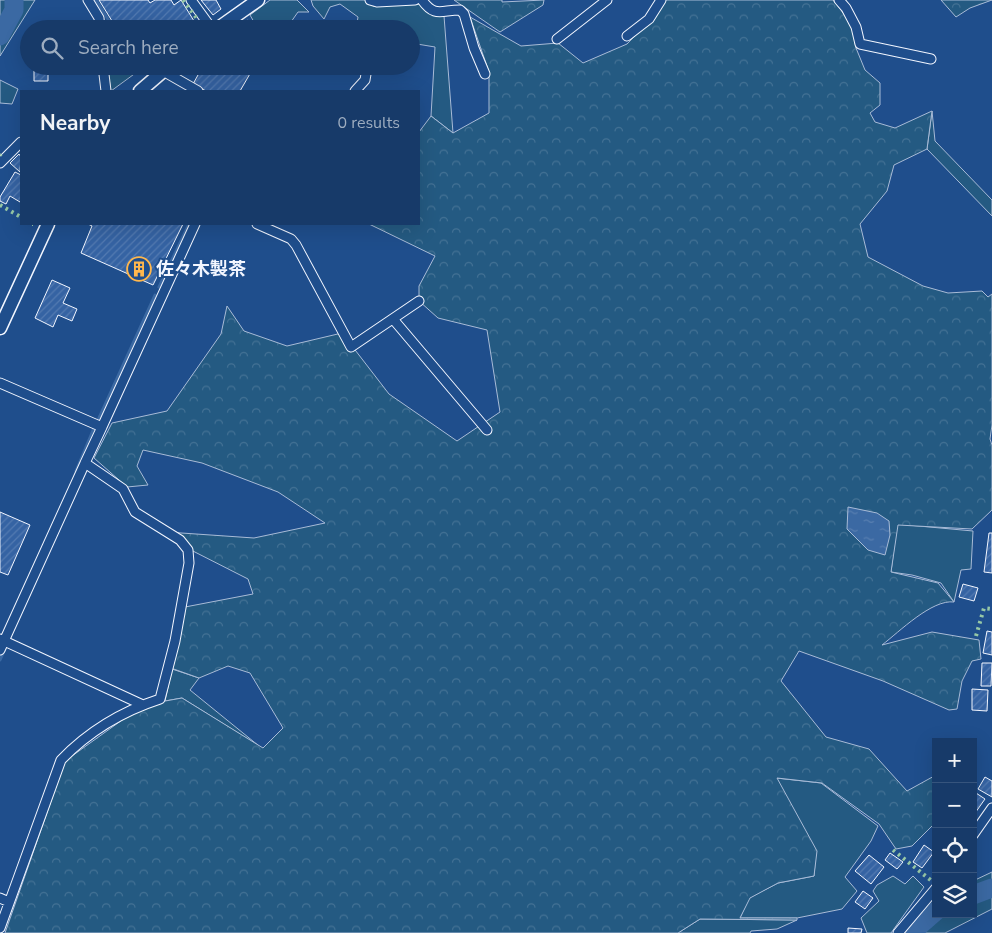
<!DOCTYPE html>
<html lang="en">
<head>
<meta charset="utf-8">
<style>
	body { margin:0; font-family:"Nunito Sans","Noto Sans JP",sans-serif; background:#244571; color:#f1f3f6 }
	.controls { position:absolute; right:15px; bottom:15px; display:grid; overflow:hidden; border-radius:0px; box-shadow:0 5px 20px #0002 }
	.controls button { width:45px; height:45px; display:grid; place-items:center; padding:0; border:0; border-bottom:1px solid #36547d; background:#173a69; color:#f1f3f6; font:25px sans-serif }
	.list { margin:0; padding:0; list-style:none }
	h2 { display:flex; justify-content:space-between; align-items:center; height:65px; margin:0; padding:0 20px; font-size:21px }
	h2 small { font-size:16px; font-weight:400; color:#9eadc0 }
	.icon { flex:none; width:28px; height:28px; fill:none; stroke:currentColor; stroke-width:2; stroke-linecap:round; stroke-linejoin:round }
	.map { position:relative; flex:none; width:992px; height:933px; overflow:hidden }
	.search { position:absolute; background:#173a69; box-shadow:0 5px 20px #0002; left:20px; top:20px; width:400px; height:55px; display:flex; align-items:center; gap:12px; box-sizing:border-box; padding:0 18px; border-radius:28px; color:#9eadc0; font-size:19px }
	.panel { position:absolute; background:#173a69; box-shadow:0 5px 20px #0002; left:20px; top:90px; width:400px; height:135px; border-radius:0px }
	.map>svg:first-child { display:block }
</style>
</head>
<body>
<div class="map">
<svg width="992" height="933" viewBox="0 0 992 933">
	<defs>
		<pattern id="forest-crowns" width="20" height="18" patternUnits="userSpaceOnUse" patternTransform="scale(1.25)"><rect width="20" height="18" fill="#245a82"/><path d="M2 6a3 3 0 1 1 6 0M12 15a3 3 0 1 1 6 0" fill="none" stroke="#447295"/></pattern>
		<pattern id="water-ripples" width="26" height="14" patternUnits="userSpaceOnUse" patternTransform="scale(1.25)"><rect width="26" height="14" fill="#3b69a3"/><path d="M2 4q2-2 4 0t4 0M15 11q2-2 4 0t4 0" fill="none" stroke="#587fb1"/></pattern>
		<pattern id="building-hatch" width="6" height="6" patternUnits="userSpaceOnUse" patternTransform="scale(1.25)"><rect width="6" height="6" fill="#3563a3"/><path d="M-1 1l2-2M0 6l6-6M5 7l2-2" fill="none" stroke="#537ab1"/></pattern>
	</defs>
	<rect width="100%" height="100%" fill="#1f4e8c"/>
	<path fill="#245a82" stroke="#a8bbd7" d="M0,0h35l-35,56z
		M270,0h27l12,12h-11l-12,17h-28l-8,-14z
		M311,0h55l7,6 47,-2 11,8 13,4 9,117 -22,-17 4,-69 -24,-4v-14h-55l2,-12 -18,-13 -10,3 -6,12 -11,-13z
		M107,66h26l4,6 -26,19z
		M0,80l18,9 -6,15 -12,-1z
		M932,111l3,30 57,59v16l-65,-67z
		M897,524l76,7 -2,38 -10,1 -7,32 -13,-19 -29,-8 -21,-3z
		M172,669l27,9 -9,12 69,56 -77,-48 -17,3z
		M776,778l45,5 57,43 -7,15 -26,36 12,14 -15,18 -45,9h-57l9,-20 29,-15 36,-7 2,-25z
		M992,872v37l-47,24h-41l32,-28v9h37v-33z
		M893,876l12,8 8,-8 11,11 -33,46h-24l-6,-15 18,-17 -6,-10 4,-6z
		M700,919l97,1 -20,9 -26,2 -1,2h-72z"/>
	<path fill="url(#forest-crowns)" stroke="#a8bbd7" d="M454,0h48v2l42,-2 -1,5 -43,27z
		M665,0h168l18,23 5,25 9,22 15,13v22l-10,8 5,9 20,6 37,-17 -5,38 -33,16 -7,26 -27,33 8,33 55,29 25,7 34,-2 6,6 4,-3v131l-2,14 2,6v65l-20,19 -74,-4 -7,47 47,11 16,19c-22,-3 -55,30 -72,43l50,-13 47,8 2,19 -9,2 -10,20 -5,28 -8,1 -66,-29 -84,-30 -18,30 45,56 43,12 38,42 29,-16v47l-24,24 -16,3 -17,-25 -57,-41 -45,-5 40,73 -3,25 -36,7 -28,15 -10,20h57v2l-97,-1 -22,14h-673l60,-172 78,-56 39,-7 81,50 20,-20 -33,-55 -22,-7 -29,12 -31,-11 17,-60 68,-13 -5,-15 -63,-32 -18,-15 87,6 71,-15 -47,-31 -76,-29 -59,-13 -6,16 11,19 -21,2 -33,-29 18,-35 55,-12 54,-77 6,-28 17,25 43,15 55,-13 47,61 68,47 43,-29 -13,-82 -49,-12 -19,-17v-15l16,-30 -66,-32h50v-92l12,-16 22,17 36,-20v-41l-19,-55 51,29 37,-3 25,20 44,-19 33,-34z
		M941,0h51l-22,8 -14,9z"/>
	<path fill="url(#water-ripples)" stroke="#a8bbd7" d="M848,507l29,6 12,8 1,14 -5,20 -17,-5 -21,-21z"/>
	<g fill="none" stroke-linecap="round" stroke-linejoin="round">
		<path stroke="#3b69a3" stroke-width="3" d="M96,0l18,29
			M139,66l5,7
			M159,287l30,-63
			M98,420l57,-125
			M76,471l18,-43
			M0,660l5,-11"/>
		<path stroke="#3b69a3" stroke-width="19" d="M0,36l14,-26v-10
			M973,895l19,-7
			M911,933l25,-22"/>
	</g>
	<path fill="url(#building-hatch)" stroke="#f2f6ff" d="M99,0h49l2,3 5,-3h16l3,5 7,-5 18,29h-82z
		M201,0h15l5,9 -8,6z
		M248,20l6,9h-18z
		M34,66h14v15h-14z
		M203,66h40l8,6 -11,19h-34l-13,-7z
		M19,154l2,3 -1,15 -10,-9z
		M15,172l6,3v24l-1,3 -10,-6 -4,8 -6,-3v-4z
		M88,224h95l-30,61 -72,-32 11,-27z
		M52,280l18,8 -7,15 14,6 -5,12 -14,-6 -5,12 -18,-9z
		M0,512l30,13 -22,50 -8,-3z
		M989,533h3v40l-8,-1z
		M963,584l15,4 -4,13 -15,-4z
		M987,631l5,1v23l-9,-2z
		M982,663h10l-1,23h-10z
		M972,689l16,1 -1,21 -15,-1z
		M985,777l7,4v16l-14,-8z
		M976,793l9,6 -12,17v-18z
		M924,845l10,7 -12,16 -9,-6z
		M890,853l13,9 -6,7 -12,-9z
		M869,855l15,12 -13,17 -16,-13z
		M863,891l10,7 -8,11 -10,-7z
		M848,928l14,1 -1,4h-13z"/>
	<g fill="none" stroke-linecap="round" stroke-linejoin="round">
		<g stroke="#f2f6ff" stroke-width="11">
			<path id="minor" d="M88,0l11,18 1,11
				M191,0l21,29
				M370,0l7,2 38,-2
				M422,0c13,18 19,10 38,10l4,4 10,34 11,26
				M839,0l7,8 10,19 4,17 71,15
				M627,36l22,-17 12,-19
				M557,39l50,-39
				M103,66l3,25
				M163,71l35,20
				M355,91l10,-11 1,-6
				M0,163l21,-21
				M257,224l34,15 5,6 55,102 68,-46
				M393,319l94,111
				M0,383l102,44 -17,36 38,26 12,23 45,28 8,10 1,13 -14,78 -15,58c-37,12 -72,33 -99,61l-61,168
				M102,427l93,-203
				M0,639l143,66
				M0,650l85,-187
				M973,835l19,-27
				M0,898l9,4
				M898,933l38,-45"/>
		</g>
		<g stroke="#f2f6ff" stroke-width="15">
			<path id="secondary" d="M217,29l41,-29
				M140,91l29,-25
				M0,328l48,-104"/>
		</g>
		<use href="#minor" stroke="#1f4e8c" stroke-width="9"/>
		<use href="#secondary" stroke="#1f4e8c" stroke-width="12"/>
		<path stroke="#97c8a6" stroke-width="4" stroke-dasharray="2.5 4" stroke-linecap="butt" d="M183,0l15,20v9
			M146,70l5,-4
			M0,155l1,-1
			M0,205l21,12
			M32,224h1
			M976,636l8,-28 8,1
			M893,850l40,32 3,-3"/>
	</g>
	<defs>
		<g id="building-ring" transform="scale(1.25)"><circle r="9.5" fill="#1f4e8c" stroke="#ffb74d" stroke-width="1.5"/><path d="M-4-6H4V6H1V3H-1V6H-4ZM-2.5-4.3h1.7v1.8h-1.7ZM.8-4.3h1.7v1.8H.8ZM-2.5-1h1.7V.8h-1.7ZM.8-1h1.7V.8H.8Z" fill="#ffb74d"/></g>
	</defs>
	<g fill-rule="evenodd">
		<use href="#building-ring" x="139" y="269"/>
	</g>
	<g text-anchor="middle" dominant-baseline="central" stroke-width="4" stroke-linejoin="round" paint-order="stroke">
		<g font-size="18" font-weight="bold" fill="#f2f6ff" stroke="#1f4e8c" text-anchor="start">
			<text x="156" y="269">佐々木製茶</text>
		</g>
	</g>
</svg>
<div class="controls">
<button>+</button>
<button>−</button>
<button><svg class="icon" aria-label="locate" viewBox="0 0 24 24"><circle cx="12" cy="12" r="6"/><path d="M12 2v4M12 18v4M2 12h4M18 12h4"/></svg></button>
<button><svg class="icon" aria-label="layers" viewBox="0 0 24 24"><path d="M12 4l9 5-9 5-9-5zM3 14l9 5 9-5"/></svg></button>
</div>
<div class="search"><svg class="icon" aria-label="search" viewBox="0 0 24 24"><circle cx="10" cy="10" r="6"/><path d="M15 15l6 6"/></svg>Search here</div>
<section class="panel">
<h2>Nearby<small>0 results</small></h2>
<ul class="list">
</ul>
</section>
</div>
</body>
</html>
